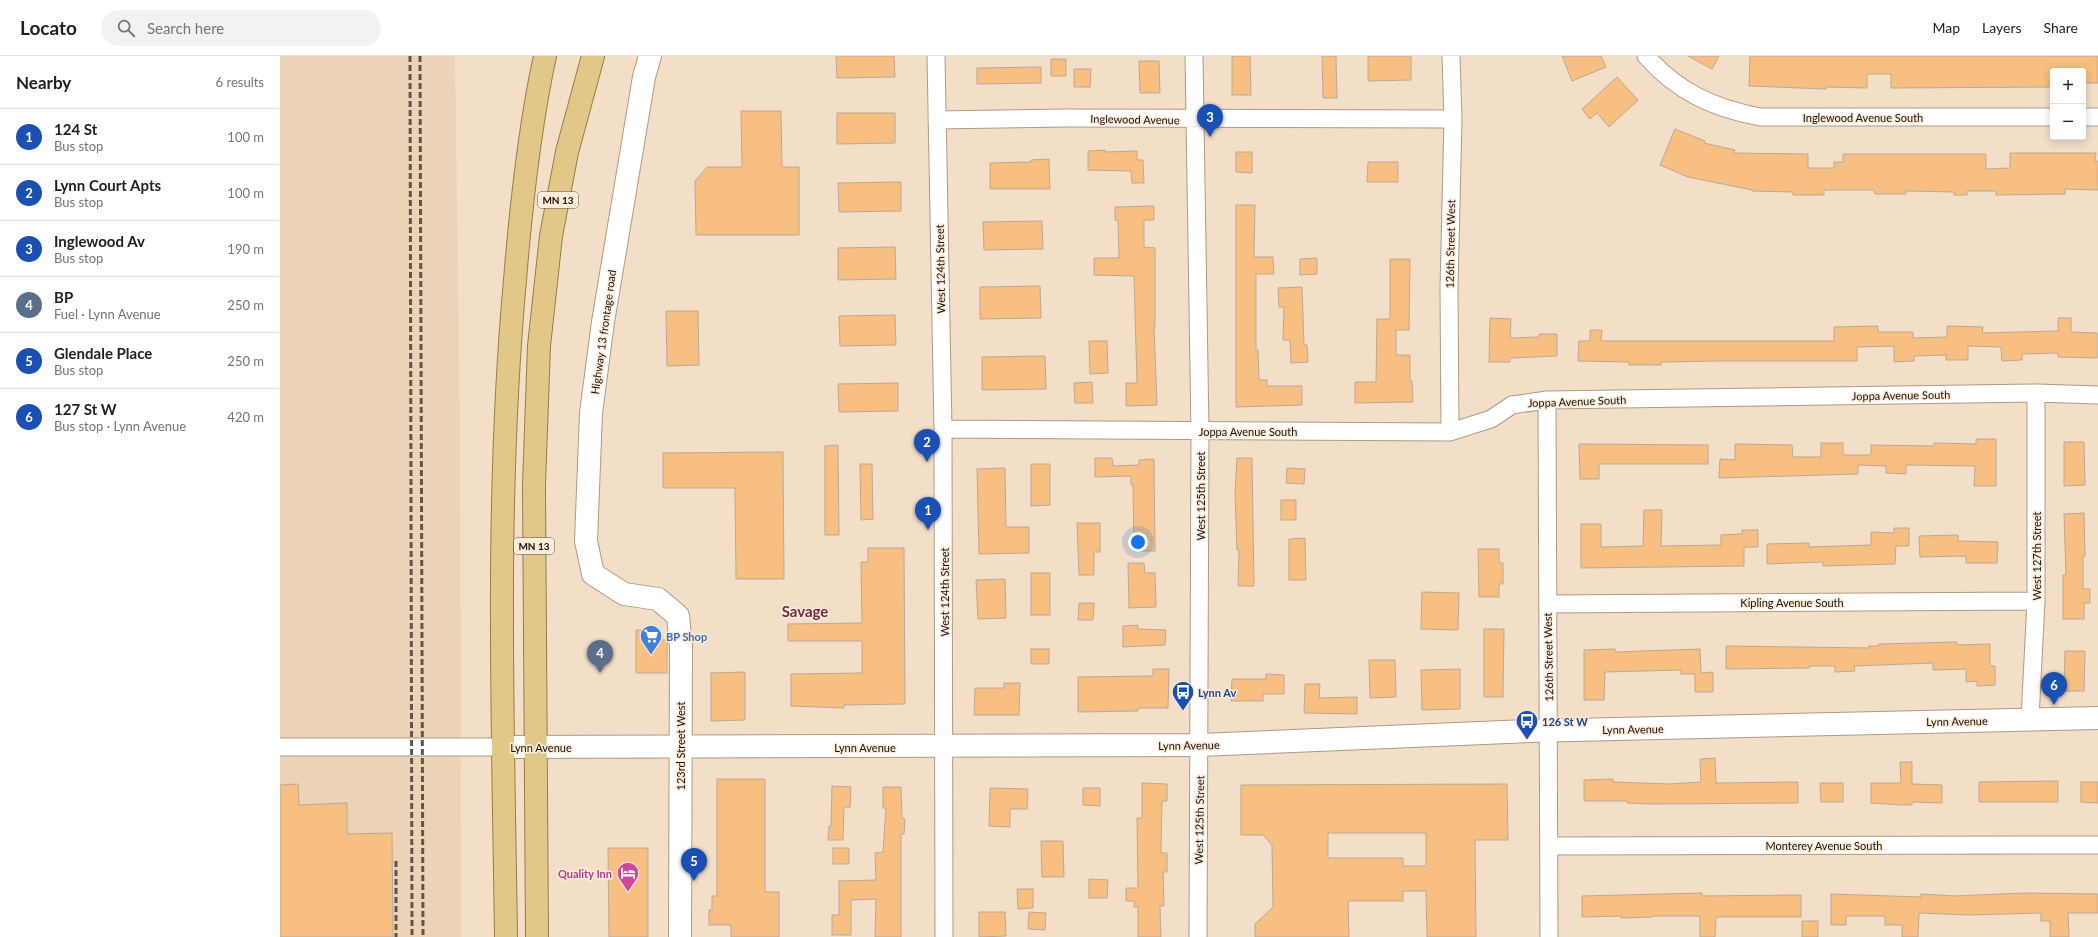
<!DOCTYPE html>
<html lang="en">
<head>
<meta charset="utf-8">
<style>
	body { margin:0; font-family:Lato,sans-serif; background:#f2f2f2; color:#202124 }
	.controls { position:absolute; right:12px; top:12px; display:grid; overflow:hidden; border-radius:4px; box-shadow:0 2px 10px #0003 }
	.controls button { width:36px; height:36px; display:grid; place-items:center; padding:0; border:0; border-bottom:1px solid #e0e0e0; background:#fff; color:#202124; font:20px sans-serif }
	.you { position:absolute; left:858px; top:486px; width:14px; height:14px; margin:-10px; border:3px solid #fff; border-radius:50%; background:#1a73e8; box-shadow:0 0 0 6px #1a73e833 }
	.badge { display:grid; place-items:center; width:26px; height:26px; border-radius:50%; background:#a8154e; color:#fff; font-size:13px; font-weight:700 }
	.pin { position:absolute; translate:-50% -33px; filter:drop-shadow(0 1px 2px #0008) }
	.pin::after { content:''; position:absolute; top:21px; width:14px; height:12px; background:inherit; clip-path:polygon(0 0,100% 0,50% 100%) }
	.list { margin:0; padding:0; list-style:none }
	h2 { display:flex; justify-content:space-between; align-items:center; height:52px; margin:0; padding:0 16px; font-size:17px }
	h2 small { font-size:13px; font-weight:400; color:#757577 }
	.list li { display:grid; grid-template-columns:26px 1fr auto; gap:12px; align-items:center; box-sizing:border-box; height:56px; padding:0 16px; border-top:1px solid #e0e0e0 }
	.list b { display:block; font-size:15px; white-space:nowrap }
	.list p { margin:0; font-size:13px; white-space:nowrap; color:#757577 }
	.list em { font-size:13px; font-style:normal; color:#757577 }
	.icon { flex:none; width:22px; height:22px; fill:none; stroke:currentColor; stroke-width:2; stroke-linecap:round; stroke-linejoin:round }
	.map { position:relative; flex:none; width:1818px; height:881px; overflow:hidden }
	header { display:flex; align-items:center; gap:24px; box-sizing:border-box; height:56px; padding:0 20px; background:#fff; border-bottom:1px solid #e0e0e0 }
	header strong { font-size:19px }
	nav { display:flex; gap:22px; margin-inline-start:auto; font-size:14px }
	.search { width:280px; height:36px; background:#f2f2f2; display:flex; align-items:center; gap:10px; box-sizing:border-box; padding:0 14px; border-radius:22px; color:#757577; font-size:15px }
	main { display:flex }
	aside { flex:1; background:#fff }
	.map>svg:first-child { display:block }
</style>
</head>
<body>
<header>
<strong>Locato</strong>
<div class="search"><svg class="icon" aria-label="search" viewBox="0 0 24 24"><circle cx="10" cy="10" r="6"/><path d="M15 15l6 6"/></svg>Search here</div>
<nav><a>Map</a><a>Layers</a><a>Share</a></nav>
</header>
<main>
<aside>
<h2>Nearby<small>6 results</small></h2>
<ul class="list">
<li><span class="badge" style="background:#1a4fb4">1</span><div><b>124 St</b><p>Bus stop</p></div><em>100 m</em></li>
<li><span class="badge" style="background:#1a4fb4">2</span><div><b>Lynn Court Apts</b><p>Bus stop</p></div><em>100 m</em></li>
<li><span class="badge" style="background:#1a4fb4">3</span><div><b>Inglewood Av</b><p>Bus stop</p></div><em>190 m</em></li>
<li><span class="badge" style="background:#5c6f8a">4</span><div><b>BP</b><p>Fuel · Lynn Avenue</p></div><em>250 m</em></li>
<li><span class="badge" style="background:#1a4fb4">5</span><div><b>Glendale Place</b><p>Bus stop</p></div><em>250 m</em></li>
<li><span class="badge" style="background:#1a4fb4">6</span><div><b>127 St W</b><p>Bus stop · Lynn Avenue</p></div><em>420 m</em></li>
</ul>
</aside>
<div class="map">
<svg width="1818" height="881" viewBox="0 0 1818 881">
	<rect width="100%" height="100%" fill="#f3dec8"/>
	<path fill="#ecd2b6" d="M0,0h175l5,379 1,502h-181z"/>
	<path fill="#f7bf81" stroke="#bda893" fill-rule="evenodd" d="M556,0h58l1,21 -58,1z
		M952,0h18l1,39h-19z
		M1042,0h14l1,42h-14z
		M1088,0h43v24l-43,1z
		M1282,0h39l5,11 -34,14z
		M1408,0h31l-7,13z
		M1470,0h348v27h-15v-12h-30v16l-162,1v-14h-24v14l-40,-1 -1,2 -77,-3z
		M771,3h15v17h-15z
		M859,5h20l1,32h-20z
		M761,11v16l-64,1v-16z
		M794,13h17l-1,18h-16z
		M1337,21l21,23 -29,27 -12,-14 -7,6 -8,-10z
		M461,55h40l1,56h17v68h-103l-1,-54 12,-14h35z
		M557,57h58v30l-58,1z
		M1395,73l30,12 -1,2 31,7 -1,3 74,1v14h26v-6h9v-8h143v15l24,-1v-15h86l-1,8h3v29l-33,-1v5l-69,1v-4h-29v4h-13v-3l-48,-1v3h-31l-1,-4h-50v5h-31v-3l-41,-1v-1l-64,-13 -28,-12z
		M825,94v2l32,-1v9h6l1,23h-12l-1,-12 -43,-1v-19z
		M956,96h16v21l-16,-1z
		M769,103l1,30h-60v-26l41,-1v-2z
		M1088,106h30v20h-31z
		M621,126v29l-62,1 -1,-29z
		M956,149h19l-1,52h19l1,17h-18v76h2l1,30h8v6h35v19l-66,2z
		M874,150v14h-10v27l11,1v79h-1l3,78 -31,1v-23h11l-3,-107 -40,-1v-17h25l-1,-38h-3v-13z
		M762,165l1,28 -59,1 -1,-28z
		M615,191l1,32 -58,1v-32z
		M1037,202v16l-17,1v-16z
		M1110,203h20l-1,71h-13v25h14v26h2l1,21 -58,1v-21h21l1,-63h13z
		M760,230l1,32 -61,1v-32z
		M1022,231l2,58h3l1,17 -17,1 -1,-23h-7l1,-33h-5l-1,-19z
		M386,255h32l1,54 -32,1z
		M615,259l1,30 -56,1 -1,-30z
		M1210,262l21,1 -1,19 29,-1v-3h18v22l-47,2v4h-21z
		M1778,262h13v14l26,1v25l-39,-1v-4l-36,1v6l-20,1 -1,-14 -33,-1v14h-22v-5l-32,1v5l-20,1v-16l-37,1v14h-139l-57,1v3h-32v-3l-51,-1 1,-20h11v-11h12l-1,11h233v-14l44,-1v6h35v6l34,-1v-11l36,1 -1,6 76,-2z
		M809,285h18l1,32 -18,1z
		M765,300l1,33 -64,1v-33z
		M812,326l1,21h-18l-1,-20z
		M618,327v28l-59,1 -1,-28z
		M1696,383h20v47h-22l1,-20 -69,-1v9l-20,-1v-7l-28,-1v9l-139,4 1,-19 15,1v-16l57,1 1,12h28v-14h22v12h28v-10l63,1v-3l42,1z
		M1784,386h20l1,43 -21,1z
		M1299,388l129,1v19h-109v15h-19z
		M558,389l1,90h-14v-89z
		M503,396l1,127h-48l-1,-91h-72v-35z
		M815,402h17l1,8 26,-1v-5l15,-1 1,92h-21l-1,-66h-2v-9l-36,1z
		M957,402h15l2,128h-16l1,-36h-2l-2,-57z
		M580,408h12l1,55 -12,1z
		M751,408h19v41l-19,1z
		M725,412l1,59h23v26l-50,1 -2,-85z
		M1007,412l18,1 -1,15 -18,-1z
		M1001,444h15v20h-15z
		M1364,454h18l-1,36 60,-1v-10l21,-1v-4h16v17h-14v19l-163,2v-44h20v23l42,-1z
		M1804,457l1,43h-2v33h7v14h-6v16h-21v-44h3l-2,-61z
		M797,467h23v29h-6v23h-15z
		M1614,472h15v18h-13l-1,18 -72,2v-4l-56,2v-20l42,-1v4l62,-2v-13l23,1z
		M1678,479v6l40,1 -1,21h-31v-7l-46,1 -1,-21z
		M1025,482l1,42h-17v-41z
		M588,492h36l1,156 -61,1v3l-53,-2v-32l71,-1v-32h-74v-17l74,-1 -1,-61h7z
		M1198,493h21v14h4v21h-4v13h-20z
		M848,507h16l1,10h10l1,34 -27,1z
		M751,517h19v42h-19z
		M725,523l1,39 -28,1 -2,-39z
		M1142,536l37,1 -1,37 -37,-1z
		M799,547h15l-1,17h-15z
		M858,569v4l28,1 -1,15 -42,2v-21z
		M1204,573h20l-1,68h-19z
		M356,574h18v10h13v33h-31z
		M1677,586v3l33,-1v22h5v19l-18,1v-5l-11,1v-13l-33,1v-7l-79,3 1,5 -20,1v-6h-26v2l-83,1v-23l143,2v-2h10v-2z
		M751,593h18v15h-18z
		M1335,593v3l85,-3 1,24 12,-1v20h-18v-18h-14v-4l-76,2 -1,28h-20v-50z
		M1785,595h20l-1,40h-20z
		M1089,604h26l1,37 -26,1z
		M873,613h16l-1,39h-30v3l-60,1v-35l75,-1z
		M1180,613v40l-38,1 -1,-40z
		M465,616v48l-34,1v-48z
		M986,618l18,1v19h-21v7h-32l1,-22h34z
		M724,627h16l-1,32h-45l1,-27h29z
		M1025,628h15l-1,14 38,-1v17l-53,-1z
		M1435,702l1,25 82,-1v21l-147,1 -24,-1v-2h-43v-21l29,-1v3l57,2 31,-2 -1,-23z
		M1620,706h12v22l30,1v18l-30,-1v3h-10l-31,-2v-20h30z
		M437,723h48v113h14v45h-48v-12h-22v-15h3v-14h5z
		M1778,725v21h-79v-20z
		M1801,726h17v21l-17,-1z
		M862,727l25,1v17h-5l-1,52h6v19h-4l1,34h-4l1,31h-23v-30h-4v-6h-8v-13h12l-1,-70h5z
		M1540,727h23v19h-22z
		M18,728l1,21 48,-2v31l45,-1 1,104h-113v-152z
		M1227,728l1,56h-33l1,97h-49l-1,-46h-23v10h-55l1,36h-94v-13l18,-17 -1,-62 -9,-10h-22v-50zM1048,777h98v33h-23v-8h-75z
		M552,730l19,1 -1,20h-6l-1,33h-15l1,-14h2z
		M603,731h18l1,31 3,1 -1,15h-3v103h-26l1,-38 -25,1v35h-19v-20h7v-34l37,-1 -1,-27 8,-1 3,-44h-3z
		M710,732l38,1 -1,20h-17v18l-21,-1z
		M803,732h17v18l-17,-1z
		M761,785h22l1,36h-22z
		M328,792h40v89h-39z
		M553,792h16v16h-16z
		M809,823l19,1 -1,18h-18z
		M737,833h16v19l-15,1z
		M1422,837v3l99,-1v22h-85l-1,20h-15v-21h-48v1l-31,1v-2l-39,1v-21z
		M1745,837l73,1v19h-30l1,24h-19v-16h-9v-8l-72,2 -50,-2 -1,24h-16v-12h-17v-9h-39v9h-15v-31l90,3v-3l33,2z
		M699,856h26l1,24 -27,1z
		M749,856l17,1 -1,17 -17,-1z
		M1522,865h16v16h-16z"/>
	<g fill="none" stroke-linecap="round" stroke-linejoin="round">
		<g stroke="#ae9a85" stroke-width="19">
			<path id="minor" d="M656,0l7,373 1,508
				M914,0l6,375 -2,506
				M1366,0c32,36 67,52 114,61h293
				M1803,61h15
				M657,64l128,-2 388,1
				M1267,344l2,537
				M663,373l507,3 41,-13 21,-14 35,-5 489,-7 62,2
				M1170,376l-1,-144 4,-169 -2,-63
				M1268,548l488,-3
				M1750,663l6,-118v-208
				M0,691h224
				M1269,790l549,-1"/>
		</g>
		<g stroke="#ae9a85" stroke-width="24">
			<path id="tertiary" d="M370,0l-6,21 -41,245 -12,91 -5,128 7,33 31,20 34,5 20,17 3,31 -1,290"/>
		</g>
		<g stroke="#ae9a85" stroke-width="24">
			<path id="secondary" d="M224,691l696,-2 329,-14 569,-13"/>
		</g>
		<g stroke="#967e48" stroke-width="24">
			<path id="trunk" d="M226,881c-3,-219 -11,-439 9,-657 6,-74 14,-151 30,-224
				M257,881l-3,-452 5,-139 12,-110 16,-84 26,-96"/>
		</g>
		<use href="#minor" stroke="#fff" stroke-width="17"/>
		<use href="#tertiary" stroke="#fff" stroke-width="22"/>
		<use href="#secondary" stroke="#fff" stroke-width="22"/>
		<use href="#trunk" stroke="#e2c888" stroke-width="22"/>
		<path stroke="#605548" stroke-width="3" stroke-dasharray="6 3" stroke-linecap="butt" d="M130,0l2,881
			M140,0l3,881
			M116,805v76"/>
	</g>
	<defs>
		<g id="supermarket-pin" transform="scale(1.15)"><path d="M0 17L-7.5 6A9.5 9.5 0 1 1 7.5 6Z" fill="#3f7fe0" stroke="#fdecda"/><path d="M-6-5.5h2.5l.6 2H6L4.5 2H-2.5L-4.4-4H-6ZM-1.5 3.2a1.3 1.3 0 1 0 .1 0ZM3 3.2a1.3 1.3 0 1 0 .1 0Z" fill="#fff"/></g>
		<g id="bus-pin" transform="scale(1.15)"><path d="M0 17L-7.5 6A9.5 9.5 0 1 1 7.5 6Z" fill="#1a4fb4" stroke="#fdecda"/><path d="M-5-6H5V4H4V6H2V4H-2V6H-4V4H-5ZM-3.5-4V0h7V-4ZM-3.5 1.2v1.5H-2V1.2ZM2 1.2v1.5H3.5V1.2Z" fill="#fff"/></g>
		<g id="hotel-pin" transform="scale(1.15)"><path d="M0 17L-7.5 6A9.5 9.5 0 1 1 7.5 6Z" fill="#d1479c" stroke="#fdecda"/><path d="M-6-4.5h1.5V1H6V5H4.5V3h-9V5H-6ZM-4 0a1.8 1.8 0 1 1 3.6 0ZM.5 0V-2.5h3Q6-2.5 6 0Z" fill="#fff"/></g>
	</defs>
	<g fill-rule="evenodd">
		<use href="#supermarket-pin" x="371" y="580"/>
		<use href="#bus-pin" x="903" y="636"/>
		<use href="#bus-pin" x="1247" y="665"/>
		<use href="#hotel-pin" x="348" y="817"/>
	</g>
	<g text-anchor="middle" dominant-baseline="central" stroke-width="3" stroke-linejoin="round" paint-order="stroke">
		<g fill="#fdecda" stroke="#5c5247" stroke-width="1">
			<rect x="258" y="136" width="40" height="16" rx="3"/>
			<rect x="234" y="482" width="40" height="16" rx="3"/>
		</g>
		<g font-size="10" font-weight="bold" fill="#171008">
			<text x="278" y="144">MN 13</text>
			<text x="254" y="490">MN 13</text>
		</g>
		<g font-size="11" fill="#171008" stroke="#fdecda">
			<text x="1583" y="61">Inglewood Avenue South</text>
			<text transform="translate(855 63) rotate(1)">Inglewood Avenue</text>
			<text transform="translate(1170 188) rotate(-89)">126th Street West</text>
			<text transform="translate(660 213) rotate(-91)">West 124th Street</text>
			<text transform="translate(323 276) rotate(-82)">Highway 13 frontage road</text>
			<text transform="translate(1621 339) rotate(-1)">Joppa Avenue South</text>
			<text transform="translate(1297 345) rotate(-2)">Joppa Avenue South</text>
			<text x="968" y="375">Joppa Avenue South</text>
			<text transform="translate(920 440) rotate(-90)">West 125th Street</text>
			<text transform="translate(1756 500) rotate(-90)">West 127th Street</text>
			<text transform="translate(664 536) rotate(-90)">West 124th Street</text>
			<text x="1512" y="546">Kipling Avenue South</text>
			<text transform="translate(1268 601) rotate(-91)">126th Street West</text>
			<text transform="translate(1677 665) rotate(-1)">Lynn Avenue</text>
			<text transform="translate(1353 673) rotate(-1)">Lynn Avenue</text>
			<text transform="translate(909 689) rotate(-1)">Lynn Avenue</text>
			<text transform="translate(400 690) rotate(-90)">123rd Street West</text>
			<text x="261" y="691">Lynn Avenue</text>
			<text x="585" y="691">Lynn Avenue</text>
			<text transform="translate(919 764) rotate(-89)">West 125th Street</text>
			<text x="1544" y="789">Monterey Avenue South</text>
		</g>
		<g font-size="11" font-weight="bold" fill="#366cbe" stroke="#fdecda" text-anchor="start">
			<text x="386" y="580">BP Shop</text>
		</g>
		<g font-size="11" font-weight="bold" fill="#164399" stroke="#fdecda" text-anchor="start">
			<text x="918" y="636">Lynn Av</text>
			<text x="1262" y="665">126 St W</text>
		</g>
		<g font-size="11" font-weight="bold" fill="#b23c85" stroke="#fdecda" text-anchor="end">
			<text x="332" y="817">Quality Inn</text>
		</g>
		<g font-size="15" font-weight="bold" fill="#702b3e" stroke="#fdecda">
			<text x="525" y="555">Savage</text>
		</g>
	</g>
</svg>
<div class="controls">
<button>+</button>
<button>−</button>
</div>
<div class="you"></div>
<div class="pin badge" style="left:648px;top:474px;background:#1a4fb4">1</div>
<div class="pin badge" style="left:647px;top:406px;background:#1a4fb4">2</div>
<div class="pin badge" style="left:930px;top:81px;background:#1a4fb4">3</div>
<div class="pin badge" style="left:320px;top:617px;background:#5c6f8a">4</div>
<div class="pin badge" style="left:414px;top:825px;background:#1a4fb4">5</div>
<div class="pin badge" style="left:1774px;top:649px;background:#1a4fb4">6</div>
</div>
</main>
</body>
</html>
